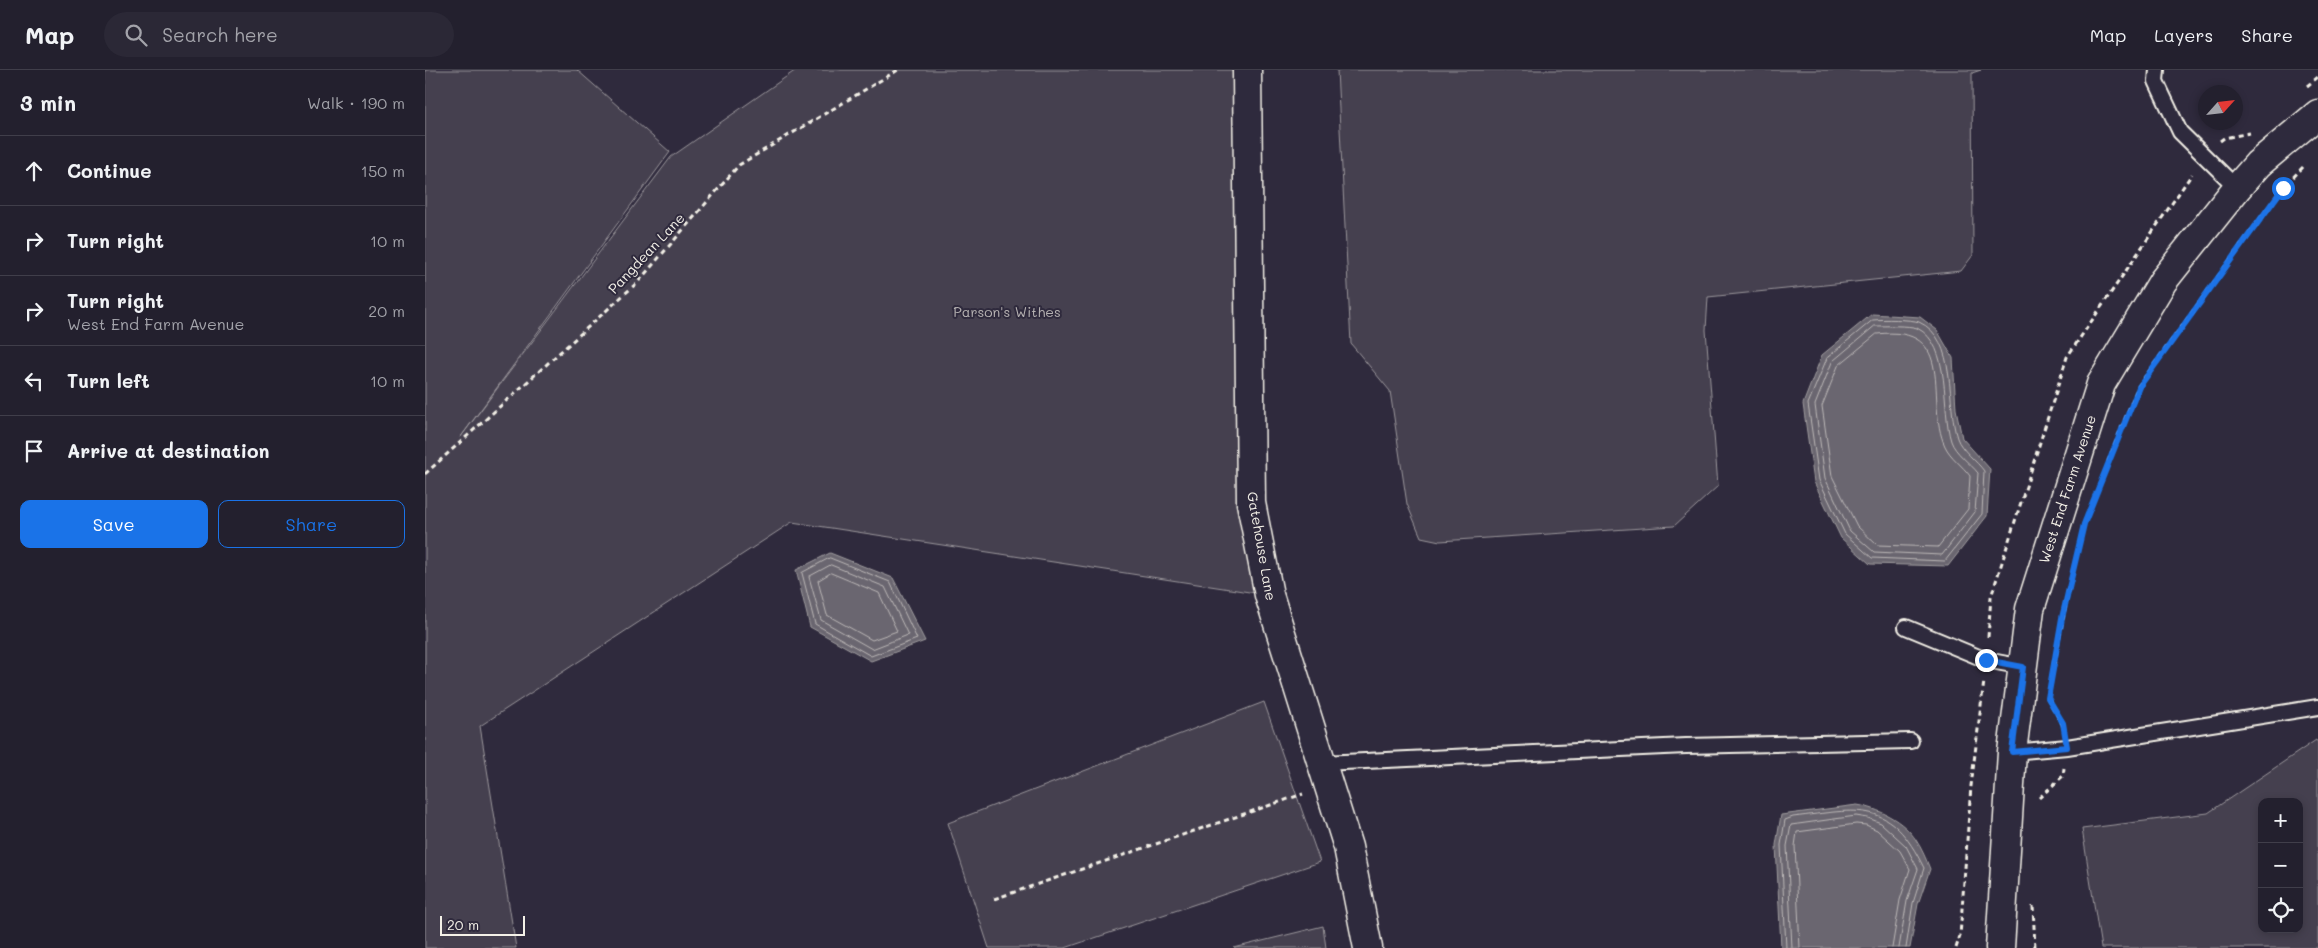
<!DOCTYPE html>
<html lang="en">
<head>
<meta charset="utf-8">
<style>
	body { margin:0; font-family:Mali,sans-serif; background:#2b2836; color:#f1f3f6 }
	.controls { position:absolute; right:15px; bottom:15px; display:grid; overflow:hidden; border-radius:10px; box-shadow:0 2px 8px #0003 }
	.controls button { width:45px; height:45px; display:grid; place-items:center; padding:0; border:0; border-bottom:1px solid #403e4a; background:#23202e; color:#f1f3f6; font:25px sans-serif }
	.compass { position:absolute; left:1773px; top:15px; width:45px; height:45px; border-radius:50%; background:#23202e; box-shadow:0 2px 8px #0003; rotate:63deg }
	.scale { position:absolute; left:15px; bottom:12px; width:85px; box-sizing:border-box; padding-left:5px; border:2px solid #f4f1e8; border-top:0; font-size:14px; line-height:18px; white-space:nowrap; color:#f4f1e8; -webkit-text-stroke:4px #2f2a3d; paint-order:stroke }
	.stop { position:absolute; width:15px; height:15px; margin:-11px; border:4px solid #1a73e8; border-radius:50%; background:#fff }
	.stop.end { background:#1a73e8; border-color:#fff; box-shadow:0 1px 5px #0008 }
	.list { margin:0; padding:0; list-style:none }
	h2 { display:flex; justify-content:space-between; align-items:center; height:65px; margin:0; padding:0 20px; font-size:21px }
	h2 small { font-size:16px; font-weight:400; color:#a3a3aa }
	.list li { display:grid; grid-template-columns:32px 1fr auto; gap:15px; align-items:center; box-sizing:border-box; height:70px; padding:0 20px; border-top:1px solid #403e4a }
	.list b { display:block; font-size:19px; white-space:nowrap }
	.list p { margin:0; font-size:16px; white-space:nowrap; color:#a3a3aa }
	.list em { font-size:16px; font-style:normal; color:#a3a3aa }
	.actions { display:flex; gap:10px; padding:15px 20px }
	.actions a { flex:1; padding:11px 0; border:1px solid #1a73e8; border-radius:10px; text-align:center; font-size:18px; color:#1a73e8 }
	.actions .main { background:#1a73e8; color:#fff }
	.icon { flex:none; width:28px; height:28px; fill:none; stroke:currentColor; stroke-width:2; stroke-linecap:round; stroke-linejoin:round }
	.map { position:relative; flex:none; width:1893px; height:878px; overflow:hidden }
	header { display:flex; align-items:center; gap:30px; box-sizing:border-box; height:70px; padding:0 25px; background:#23202e; border-bottom:1px solid #403e4a }
	header strong { font-size:24px }
	nav { display:flex; gap:28px; margin-inline-start:auto; font-size:18px }
	.search { width:350px; height:45px; background:#2b2836; display:flex; align-items:center; gap:12px; box-sizing:border-box; padding:0 18px; border-radius:28px; color:#a3a3aa; font-size:19px }
	main { display:flex }
	aside { flex:1; background:#23202e }
	.map>svg:first-child { display:block }
</style>
</head>
<body>
<header>
<strong>Map</strong>
<div class="search"><svg class="icon" aria-label="search" viewBox="0 0 24 24"><circle cx="10" cy="10" r="6"/><path d="M15 15l6 6"/></svg>Search here</div>
<nav><a>Map</a><a>Layers</a><a>Share</a></nav>
</header>
<main>
<aside>
<h2>3 min<small>Walk · 190 m</small></h2>
<ul class="list">
<li><svg class="icon" aria-label="ahead" viewBox="0 0 24 24"><path d="M12 20V5M6 11l6-6 6 6"/></svg><div><b>Continue</b></div><em>150 m</em></li>
<li><svg class="icon" aria-label="right" viewBox="0 0 24 24"><path d="M7 20v-9h11M14 6l5 5-5 5"/></svg><div><b>Turn right</b></div><em>10 m</em></li>
<li><svg class="icon" aria-label="right" viewBox="0 0 24 24"><path d="M7 20v-9h11M14 6l5 5-5 5"/></svg><div><b>Turn right</b><p>West End Farm Avenue</p></div><em>20 m</em></li>
<li><svg class="icon" aria-label="left" viewBox="0 0 24 24"><path d="M17 20v-9H6M10 6l-5 5 5 5"/></svg><div><b>Turn left</b></div><em>10 m</em></li>
<li><svg class="icon" aria-label="arrive" viewBox="0 0 24 24"><path d="M6 21V4h12l-3 4 3 4H6"/></svg><div><b>Arrive at destination</b></div></li>
</ul>
<div class="actions"><a class="main">Save</a><a>Share</a></div>
</aside>
<div class="map">
<svg width="1893" height="878" viewBox="0 0 1893 878">
	<rect width="100%" height="100%" fill="#2f2a3d"/>
	<filter id="ink" filterUnits="userSpaceOnUse"><feTurbulence type="fractalNoise" baseFrequency=".02" numOctaves="2"/><feDisplacementMap in="SourceGraphic" scale="10" xChannelSelector="R" yChannelSelector="G"/><feConvolveMatrix kernelMatrix="1 2 1 2 8 2 1 2 1" color-interpolation-filters="sRGB"/></filter>
	<g filter="url(#ink)">
		<path fill="#454050" stroke="#9c989c" fill-rule="evenodd" d="M0,0h152l93,82 -210,286 211,-281 125,-87h451l4,433 18,92 -477,-73 -312,204 36,222h-91z
			M912,0h644l-9,3 1,182 -12,16 -253,26 -2,33 12,156 -44,40 -234,15 -19,-4 -14,-33 -17,-113 -39,-47z
			M839,632l56,160 -255,86h-76l-41,-125z
			M1891,670l2,3v205h-217l-19,-119 126,-16zM1837,732h37v127h-37z
			M898,856l3,22h-92z"/>
		<path fill="#6a6670" stroke="#a19ea0" d="M1447,244l48,3 17,13 16,28 3,51 6,29 28,31 -3,47 -39,50 -78,-2 -29,-26 -27,-56 -11,-78 19,-49z
			M405,483l63,25 32,63 -54,20 -61,-34 -14,-57z
			M1432,735c21,3 47,16 59,35 6,9 10,19 14,29l-12,35 -8,44h-129l-5,-103 5,-30z"/>
		<g fill="none" stroke-linecap="round" stroke-linejoin="round">
			<path stroke="#bdb9b8" stroke-width="1" d="M1448,250c9,-1 38,-1 46,2 39,17 27,83 38,116 4,12 20,23 27,33l-2,43 -37,47 -73,-3 -27,-24 -26,-54 -11,-76 19,-46z
				M1450,256c9,0 34,-1 42,2 35,17 24,82 34,113 4,12 19,22 27,32l-3,39 -33,43 -68,-3 -24,-21 -25,-53 -10,-73 17,-43z
				M1452,264c83,-10 47,67 68,112 5,11 18,20 25,30l-2,33 -30,38 -61,-2 -20,-19 -25,-50 -10,-70 16,-40z
				M405,488l60,24 27,57 -46,17 -56,-32 -13,-51z
				M406,495l54,22 23,48 -36,14 -51,-29 -12,-43z
				M406,503l48,20 18,38 -25,9 -45,-25 -9,-34z
				M1361,878l-5,-103 4,-25 8,-3c67,-8 97,-19 131,51l-11,35 -7,45
				M1367,878l-5,-102 4,-21 65,-9 12,2 13,5 25,23 12,23 -11,32 -8,47
				M1375,878l-5,-102 2,-14 59,-8 10,1 11,5 23,21 10,18 -10,31 -8,48"/>
			<g stroke="#f4f1e8" stroke-width="18">
				<path id="service" d="M1732,0l-1,11 24,51 57,56
					M1481,557l80,33 37,7
					M1587,682l55,-5 251,-40
					M897,693l364,-17 225,-5"/>
			</g>
			<g stroke="#f4f1e8" stroke-width="31">
				<path id="minor" d="M822,0l4,433 18,92 79,252 20,101"/>
			</g>
			<g stroke="#f4f1e8" stroke-width="31">
				<path id="tertiary" d="M1575,878l12,-196 18,-143 71,-225 62,-103 74,-93 21,-24 60,-50"/>
			</g>
			<path stroke="#f4f1e8" stroke-width="3" stroke-dasharray="5 4" stroke-linecap="butt" d="M1882,16l11,-9
				M1795,71l4,-3 26,-5
				M1683,392l30,-75 145,-199 22,-23
				M0,404l213,-192 101,-117 159,-95
				M1563,567l3,-40 76,-240 125,-183
				M1629,594l15,-77
				M1623,628l16,29
				M1614,728l24,-22 1,-8
				M569,829l309,-105
				M1608,836l2,42
				M1531,878l4,-12 11,-150 13,-105"/>
			<use href="#service" stroke="#2f2a3d" stroke-width="14"/>
			<use href="#minor" stroke="#2f2a3d" stroke-width="28"/>
			<use href="#tertiary" stroke="#2f2a3d" stroke-width="28"/>
		</g>
	</g>
	<g fill="none" stroke-linecap="round" stroke-linejoin="round" filter="url(#ink)">
		<path stroke="#1a73e8" stroke-width="6" d="M1561,590l37,7 -11,85 55,-5 -4,-24 -15,-25 14,-80 22,-94 55,-137 144,-199"/>
	</g>
	<g text-anchor="middle" dominant-baseline="central" stroke-width="4" stroke-linejoin="round" paint-order="stroke">
		<g font-size="14" fill="#f4f1e8" stroke="#2f2a3d">
			<text transform="translate(221 183) rotate(-47)">Pangdean Lane</text>
			<text transform="translate(1642 419) rotate(-72)">West End Farm Avenue</text>
			<text transform="translate(837 476) rotate(80)">Gatehouse Lane</text>
		</g>
		<g font-size="14" fill="#b7b3b3" stroke="#2f2a3d">
			<text x="582" y="241">Parson's Withes</text>
		</g>
	</g>
</svg>
<div class="controls">
<button>+</button>
<button>−</button>
<button><svg class="icon" aria-label="locate" viewBox="0 0 24 24"><circle cx="12" cy="12" r="6"/><path d="M12 2v4M12 18v4M2 12h4M18 12h4"/></svg></button>
</div>
<svg class="compass" viewBox="-18 -18 36 36"><path d="M0-13l5 13h-10z" fill="#e53935"/><path d="M0 13l5-13h-10z" fill="#a3a3aa"/></svg>
<div class="scale">20 m</div>
<div class="stop" style="left:1858px;top:118px"></div>
<div class="stop end" style="left:1561px;top:590px"></div>
</div>
</main>
</body>
</html>
